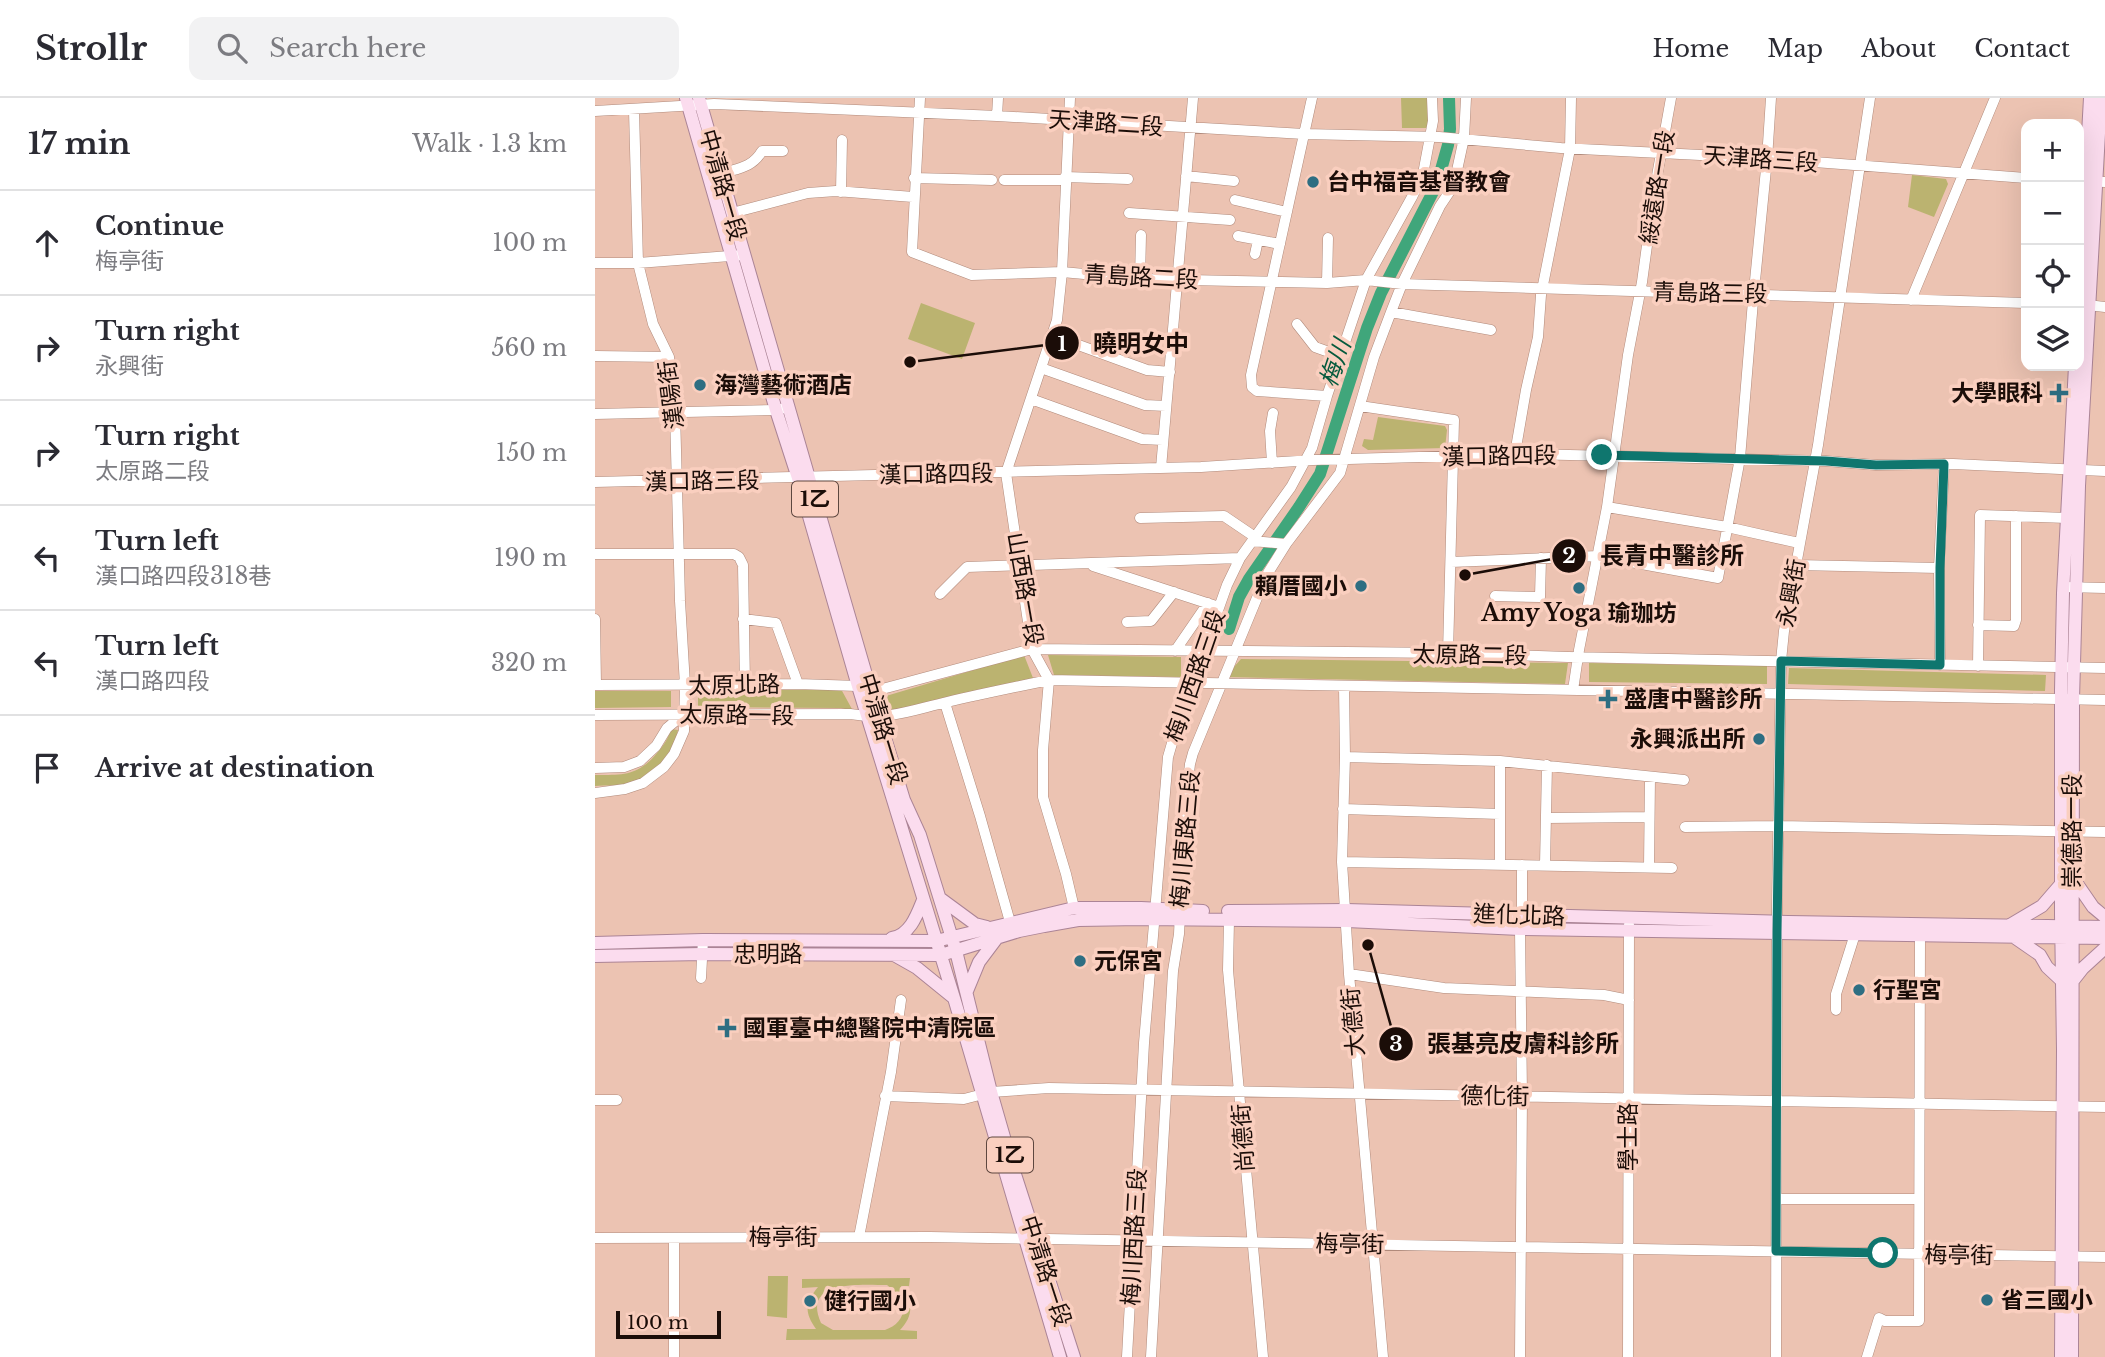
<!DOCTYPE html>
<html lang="en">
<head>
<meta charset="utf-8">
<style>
	body { margin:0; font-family:"Libre Baskerville","Noto Sans TC",serif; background:#f2f2f3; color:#2b2b33 }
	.controls { position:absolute; right:21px; top:21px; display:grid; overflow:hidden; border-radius:14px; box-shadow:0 7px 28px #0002 }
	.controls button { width:63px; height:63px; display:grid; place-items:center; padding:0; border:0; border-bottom:2px solid #e1e1e2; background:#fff; color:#2b2b33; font:35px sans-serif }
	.scale { position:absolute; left:21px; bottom:18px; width:105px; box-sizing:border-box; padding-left:7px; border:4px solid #1b0d08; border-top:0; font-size:19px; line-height:24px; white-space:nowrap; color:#1b0d08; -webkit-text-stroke:5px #facfbf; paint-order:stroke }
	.stop { position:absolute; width:21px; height:21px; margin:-16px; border:5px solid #0f766e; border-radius:50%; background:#fff }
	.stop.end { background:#0f766e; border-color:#fff; box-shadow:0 2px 7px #0008 }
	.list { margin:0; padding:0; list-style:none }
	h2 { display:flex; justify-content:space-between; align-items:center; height:91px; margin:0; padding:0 28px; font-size:30px }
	h2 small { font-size:23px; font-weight:400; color:#7c7c81 }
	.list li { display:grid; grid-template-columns:46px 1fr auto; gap:21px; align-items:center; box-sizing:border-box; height:105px; padding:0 28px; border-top:2px solid #e1e1e2 }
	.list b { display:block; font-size:26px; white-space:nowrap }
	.list p { margin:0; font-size:23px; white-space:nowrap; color:#7c7c81 }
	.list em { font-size:23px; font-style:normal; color:#7c7c81 }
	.icon { flex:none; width:38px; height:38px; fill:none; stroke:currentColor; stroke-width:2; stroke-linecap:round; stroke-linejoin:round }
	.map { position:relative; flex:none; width:1510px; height:1259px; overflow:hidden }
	header { display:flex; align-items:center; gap:42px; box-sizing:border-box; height:98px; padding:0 35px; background:#fff; border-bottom:2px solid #e1e1e2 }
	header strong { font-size:33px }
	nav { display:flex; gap:38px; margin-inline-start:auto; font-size:24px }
	.search { width:490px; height:63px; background:#f2f2f3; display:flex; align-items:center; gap:18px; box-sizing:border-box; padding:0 24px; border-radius:14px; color:#7c7c81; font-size:26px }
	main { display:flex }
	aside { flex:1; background:#fff }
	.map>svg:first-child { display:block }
</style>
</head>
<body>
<header>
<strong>Strollr</strong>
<div class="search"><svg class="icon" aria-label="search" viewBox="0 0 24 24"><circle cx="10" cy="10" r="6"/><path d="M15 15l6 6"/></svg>Search here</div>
<nav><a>Home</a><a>Map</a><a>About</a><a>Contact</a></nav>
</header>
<main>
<aside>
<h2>17 min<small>Walk · 1.3 km</small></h2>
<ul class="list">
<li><svg class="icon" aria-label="ahead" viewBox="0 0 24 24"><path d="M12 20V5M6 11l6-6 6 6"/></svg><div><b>Continue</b><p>梅亭街</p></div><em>100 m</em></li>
<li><svg class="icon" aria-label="right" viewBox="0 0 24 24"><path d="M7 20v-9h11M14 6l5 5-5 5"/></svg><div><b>Turn right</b><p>永興街</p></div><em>560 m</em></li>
<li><svg class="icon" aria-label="right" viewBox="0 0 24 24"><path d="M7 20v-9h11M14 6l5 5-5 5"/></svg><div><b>Turn right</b><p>太原路二段</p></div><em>150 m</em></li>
<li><svg class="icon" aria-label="left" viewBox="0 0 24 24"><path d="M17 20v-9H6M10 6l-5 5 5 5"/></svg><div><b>Turn left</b><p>漢口路四段318巷</p></div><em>190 m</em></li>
<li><svg class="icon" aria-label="left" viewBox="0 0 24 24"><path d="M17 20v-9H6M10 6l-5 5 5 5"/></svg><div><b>Turn left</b><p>漢口路四段</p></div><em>320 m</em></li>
<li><svg class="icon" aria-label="arrive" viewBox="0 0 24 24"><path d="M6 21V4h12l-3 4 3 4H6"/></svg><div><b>Arrive at destination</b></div></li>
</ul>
</aside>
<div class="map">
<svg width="1510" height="1259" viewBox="0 0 1510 1259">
	<rect width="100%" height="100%" fill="#ecc3b2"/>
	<path fill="#bbb370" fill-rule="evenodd" d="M806,0h27l1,30h-27z
		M1317,77l34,4 2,5 -14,33 -26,-10z
		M326,205l54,20 -13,36 -54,-20z
		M783,319l67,9 2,4 -2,18 -77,2 -6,-4 2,-7 9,1z
		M429,557l9,23 -142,35 -5,-17z
		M453,557l133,2v20l-127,-2z
		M646,561l327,4 -3,21 -340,-7z
		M994,565l178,3v18l-178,-2z
		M1194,570l257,7 -1,16 -257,-7z
		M246,591l12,22 -12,-3 -143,-1v-16z
		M0,593h76v16l-76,1z
		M76,631l7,1c-5,25 -25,47 -50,54 -10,2 -22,1 -33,2v-11c28,0 43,1 62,-22 7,-8 11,-14 14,-24z
		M173,1178h20l-1,42 -20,-2z
		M315,1180l-1,8h-8c12,16 13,29 -1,44l17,1v8l-131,1 1,-11h29c-12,-17 -11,-26 2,-42l-16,1v-9zM292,1187l11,9 6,13c-1,12 -8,19 -19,23h-52l-12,-7c-20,-44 41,-38 66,-38z"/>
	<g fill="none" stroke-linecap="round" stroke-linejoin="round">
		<path stroke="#40a67b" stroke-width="12" d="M634,531l10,-32 10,-18 50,-72 21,-33 47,-146 14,-35 56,-109 11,-39 2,-16 -1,-31"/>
		<g stroke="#b18a7b" stroke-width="11">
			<path id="minor" d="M325,0l-8,154 60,23 90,-3 78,7 187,4 39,-3 36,4 624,19
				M475,0l-8,174 -5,48 -51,153 26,176 17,31 -6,70v47l23,77 8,34
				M717,0l-61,277 1,12 5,4 70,5
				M0,13l119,-7 283,12 307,18 135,3 122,11 199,10 266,20
				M402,18l1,-18
				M125,76c18,-6 32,-6 42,-23h21
				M591,78l48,5
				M470,79l63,2
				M319,80l78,2
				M409,82h61
				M1484,83l26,1
				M246,94l1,-52
				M640,102l52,12
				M137,115l76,-20 28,-2 77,6
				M534,115l101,7
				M643,138l42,8
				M660,156l3,-14
				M0,165h43l105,-8
				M545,181l1,-44
				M732,185l1,-45
				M1316,202l84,-202
				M1484,206l26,3
				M796,214l100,18
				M702,226l18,23 25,9
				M456,237l96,35 23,2
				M0,258l74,1
				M446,270l104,37 21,1
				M436,301l111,40 21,1
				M765,308l94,14 -6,233
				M0,316l181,-4 13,-3
				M922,356v-12l9,-52 12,-53 3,-42 29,-146 1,-51
				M677,365l-2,-32 3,-18
				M566,370l32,-370
				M0,384l606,-15 112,-7 214,-6 299,7 50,4 77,-1 152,7
				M1012,409l120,20 72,16
				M545,420l84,-2 31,21
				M657,443l34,3
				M0,456h139l5,3 4,8 2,121
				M856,464l147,-6 120,22 22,-120 13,-157 14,-142 4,-61
				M1201,467l143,3
				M498,468l126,41
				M1469,489l41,1
				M345,496l27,-27 273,-9
				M900,498l45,1 1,-39
				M0,521l1,66
				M148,521l33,4 22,61
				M532,524l24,-1 23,-29
				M1383,527l36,1 2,-6v-104
				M580,553l33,-48
				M1345,567l-1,-97 5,-104
				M1383,568l2,-151 87,3
				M0,587l203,-1 60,2 13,6 161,-43 416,4 120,4 537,11
				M749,588l1,71 -3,105 7,112 34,383
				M978,592l6,-40 28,-143 21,-152 14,-73 13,-95 16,-89
				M350,605l35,113 30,106
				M0,617l255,-1c40,6 59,-3 97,-12 34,-8 68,-15 102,-22l1056,20
				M750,659l155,4 184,19
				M905,663v103
				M0,670l29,-1 16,-6 16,-15 11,-18 17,-14
				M0,695l30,-4 18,-6 21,-16 10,-13 10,-23 1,-46 -5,-84 -5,-189 -6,-55 -16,-33 -15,-61 -4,-153
				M748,711l157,5
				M951,720l103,-1
				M1090,729l94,-1 326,6
				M747,764l330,6
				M950,767l2,-100
				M1054,769l1,-90
				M927,817v-50
				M634,822l-1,50 35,387
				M754,876l95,14 160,7 25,5
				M106,880l2,-38
				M1241,912v-16l19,-60
				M290,998l79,3 27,-7 58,-4 1056,19
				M0,1002h22
				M1182,1101h142
				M264,1139l32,-165 10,-72
				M0,1140l335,-1 1175,20
				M79,1259v-119
				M532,1259l17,-314 24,-286 9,-31 50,-141 13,-27 51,-71 21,-39 15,-52 39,-116 46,-83 11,-23 10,-53 -1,-23
				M556,1259l22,-386 6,-37 6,-127 5,-43 3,-11 73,-177 20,-32 54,-71 34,-116 17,-45 11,-28 38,-78 10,-15 6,-16 8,-37 2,-40
				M925,1259l2,-261 -2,-167
				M1033,1259l1,-432
				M1181,1259l1,-449 4,-247 3,-30 34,-186 52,-347
				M1272,1259l12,-39 6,3h34l1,-386"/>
		</g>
		<g stroke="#ab8496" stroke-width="14">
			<path id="major" d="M91,0l90,312 22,68 60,208 96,312 106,359
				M104,0l172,594 33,108 16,35 36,116 35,141 21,73 62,192
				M1484,199l11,-199
				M1478,780l20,29 12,10
				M346,801l34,25 12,3
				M633,813l118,-1 442,12 317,5
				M1415,827l32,-19 19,-22
				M1419,839l26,18 7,12 15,14
				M297,840c18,-3 25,-23 31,-38
				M0,845l108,-3 233,1 138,-33h67l62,3
				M299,857l23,13 37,30
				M0,858l107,-2 239,1 78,-24 25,-5 34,-6 63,-1 206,2 173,8 585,9
				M1477,884l11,-14 22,-20
				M372,893l12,-29 18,-24
				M1466,1259l2,-307 -2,-136v-224l2,-97 12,-227
				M1477,1259l1,-658 6,-213 22,-388"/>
		</g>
		<use href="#minor" stroke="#fff" stroke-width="10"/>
		<use href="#major" stroke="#fbdcee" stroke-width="12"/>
	</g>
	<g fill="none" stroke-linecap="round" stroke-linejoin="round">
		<path stroke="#0f766e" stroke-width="9" d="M1007,357l224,6 50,4 68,-1 -4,104v97l-159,-4 -4,271 -1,319 107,2"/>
	</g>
	<g fill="#2e6e82" stroke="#facfbf" stroke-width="2.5">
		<circle cx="718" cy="84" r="7"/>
		<circle cx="105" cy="287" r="7"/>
		<path d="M1460.5 284.5h7v7h7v7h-7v7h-7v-7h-7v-7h7z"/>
		<circle cx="766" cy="488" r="7"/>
		<circle cx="984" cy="490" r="7"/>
		<path d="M1009.5 590.5h7v7h7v7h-7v7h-7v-7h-7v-7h7z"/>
		<circle cx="1164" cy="641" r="7"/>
		<circle cx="485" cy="863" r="7"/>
		<circle cx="1264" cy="892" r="7"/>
		<path d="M128.5 919.5h7v7h7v7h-7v7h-7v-7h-7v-7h7z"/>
		<circle cx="1392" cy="1202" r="7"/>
		<circle cx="215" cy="1203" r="7"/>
	</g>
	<g text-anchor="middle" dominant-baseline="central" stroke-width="7" stroke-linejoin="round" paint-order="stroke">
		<g fill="#facfbf" stroke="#5e473f" stroke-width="2">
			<rect x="197" y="383.5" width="46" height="35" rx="5"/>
			<rect x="392" y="1039.5" width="46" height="35" rx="5"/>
		</g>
		<g font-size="21" font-weight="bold" fill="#1b0d08">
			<text x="220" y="401">1乙</text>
			<text x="415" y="1057">1乙</text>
		</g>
		<g font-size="23" fill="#1b0d08" stroke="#facfbf">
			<text transform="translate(511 25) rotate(4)">天津路二段</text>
			<text transform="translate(1166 61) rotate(4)">天津路三段</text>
			<text transform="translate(128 87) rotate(74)">中清路一段</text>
			<text transform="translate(1062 89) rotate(-81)">綏遠路一段</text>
			<text transform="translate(546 179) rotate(3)">青島路二段</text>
			<text transform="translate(1115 195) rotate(1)">青島路三段</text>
			<text transform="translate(76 297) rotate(-97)">漢陽街</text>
			<text transform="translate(904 358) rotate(-1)">漢口路四段</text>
			<text transform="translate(341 376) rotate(-1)">漢口路四段</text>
			<text transform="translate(107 383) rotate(-1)">漢口路三段</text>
			<text transform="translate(430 491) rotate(80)">山西路一段</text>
			<text transform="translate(1196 495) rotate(-80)">永興街</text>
			<text transform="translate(875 557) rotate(1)">太原路二段</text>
			<text transform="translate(600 578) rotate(-71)">梅川西路三段</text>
			<text transform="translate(139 587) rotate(-1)">太原北路</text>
			<text transform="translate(142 617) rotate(1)">太原路一段</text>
			<text transform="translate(288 631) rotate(73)">中清路一段</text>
			<text transform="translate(1477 733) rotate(-90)">崇德路一段</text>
			<text transform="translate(590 741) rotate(-85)">梅川東路三段</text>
			<text transform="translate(924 817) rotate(2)">進化北路</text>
			<text x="173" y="856">忠明路</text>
			<text transform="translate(758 924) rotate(-95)">大德街</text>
			<text transform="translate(900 998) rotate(1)">德化街</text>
			<text transform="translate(1033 1039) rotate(-90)">學士路</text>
			<text transform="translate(648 1040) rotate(-94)">尚德街</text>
			<text x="188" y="1139">梅亭街</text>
			<text transform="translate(539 1139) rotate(-87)">梅川西路三段</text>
			<text transform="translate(755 1146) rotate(1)">梅亭街</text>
			<text transform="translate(1364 1157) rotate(1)">梅亭街</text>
			<text transform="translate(451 1173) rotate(72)">中清路一段</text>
		</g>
		<g font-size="23" font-weight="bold" fill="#1b0d08" stroke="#facfbf" text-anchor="start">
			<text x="732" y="84">台中福音基督教會</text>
			<text x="119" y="287">海灣藝術酒店</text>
			<text x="1448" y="295" text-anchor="end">大學眼科</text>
			<text x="752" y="488" text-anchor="end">賴厝國小</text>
			<text x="984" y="515" text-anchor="middle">Amy Yoga 瑜珈坊</text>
			<text x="1029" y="601">盛唐中醫診所</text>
			<text x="1150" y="641" text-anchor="end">永興派出所</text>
			<text x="499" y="863">元保宮</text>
			<text x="1278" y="892">行聖宮</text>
			<text x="148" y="930">國軍臺中總醫院中清院區</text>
			<text x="1406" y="1202">省三國小</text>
			<text x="229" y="1203">健行國小</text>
		</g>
		<g font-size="24" font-style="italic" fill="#075a3d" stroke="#facfbf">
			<text transform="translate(740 265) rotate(-71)">梅川</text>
		</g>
	</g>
	<path fill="none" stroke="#1b0d08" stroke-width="2.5" d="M315 264L467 245M870 477L974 458M773 847L801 946"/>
	<g fill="#1b0d08" stroke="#facfbf" stroke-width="2.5">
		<circle cx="315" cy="264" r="7"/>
		<circle cx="870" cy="477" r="7"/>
		<circle cx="773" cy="847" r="7"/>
		<circle cx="467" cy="245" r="18"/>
		<circle cx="974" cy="458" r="18"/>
		<circle cx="801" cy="946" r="18"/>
	</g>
	<g font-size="21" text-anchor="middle" font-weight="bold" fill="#fff">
		<text x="467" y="253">1</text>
		<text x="974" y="465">2</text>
		<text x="801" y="953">3</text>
	</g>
	<g font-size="24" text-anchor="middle" font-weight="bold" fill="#1b0d08" stroke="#facfbf" stroke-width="7" stroke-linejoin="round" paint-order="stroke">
		<text x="546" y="254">曉明女中</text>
		<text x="1077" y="466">長青中醫診所</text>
		<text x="928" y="954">張基亮皮膚科診所</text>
	</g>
</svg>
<div class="controls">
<button>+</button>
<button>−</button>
<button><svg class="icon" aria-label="locate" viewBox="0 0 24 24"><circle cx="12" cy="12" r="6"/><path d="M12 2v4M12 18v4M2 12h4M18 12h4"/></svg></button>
<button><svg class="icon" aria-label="layers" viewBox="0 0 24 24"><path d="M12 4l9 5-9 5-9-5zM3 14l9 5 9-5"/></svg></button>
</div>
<div class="scale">100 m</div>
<div class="stop" style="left:1288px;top:1155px"></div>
<div class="stop end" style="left:1007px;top:357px"></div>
</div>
</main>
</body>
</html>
